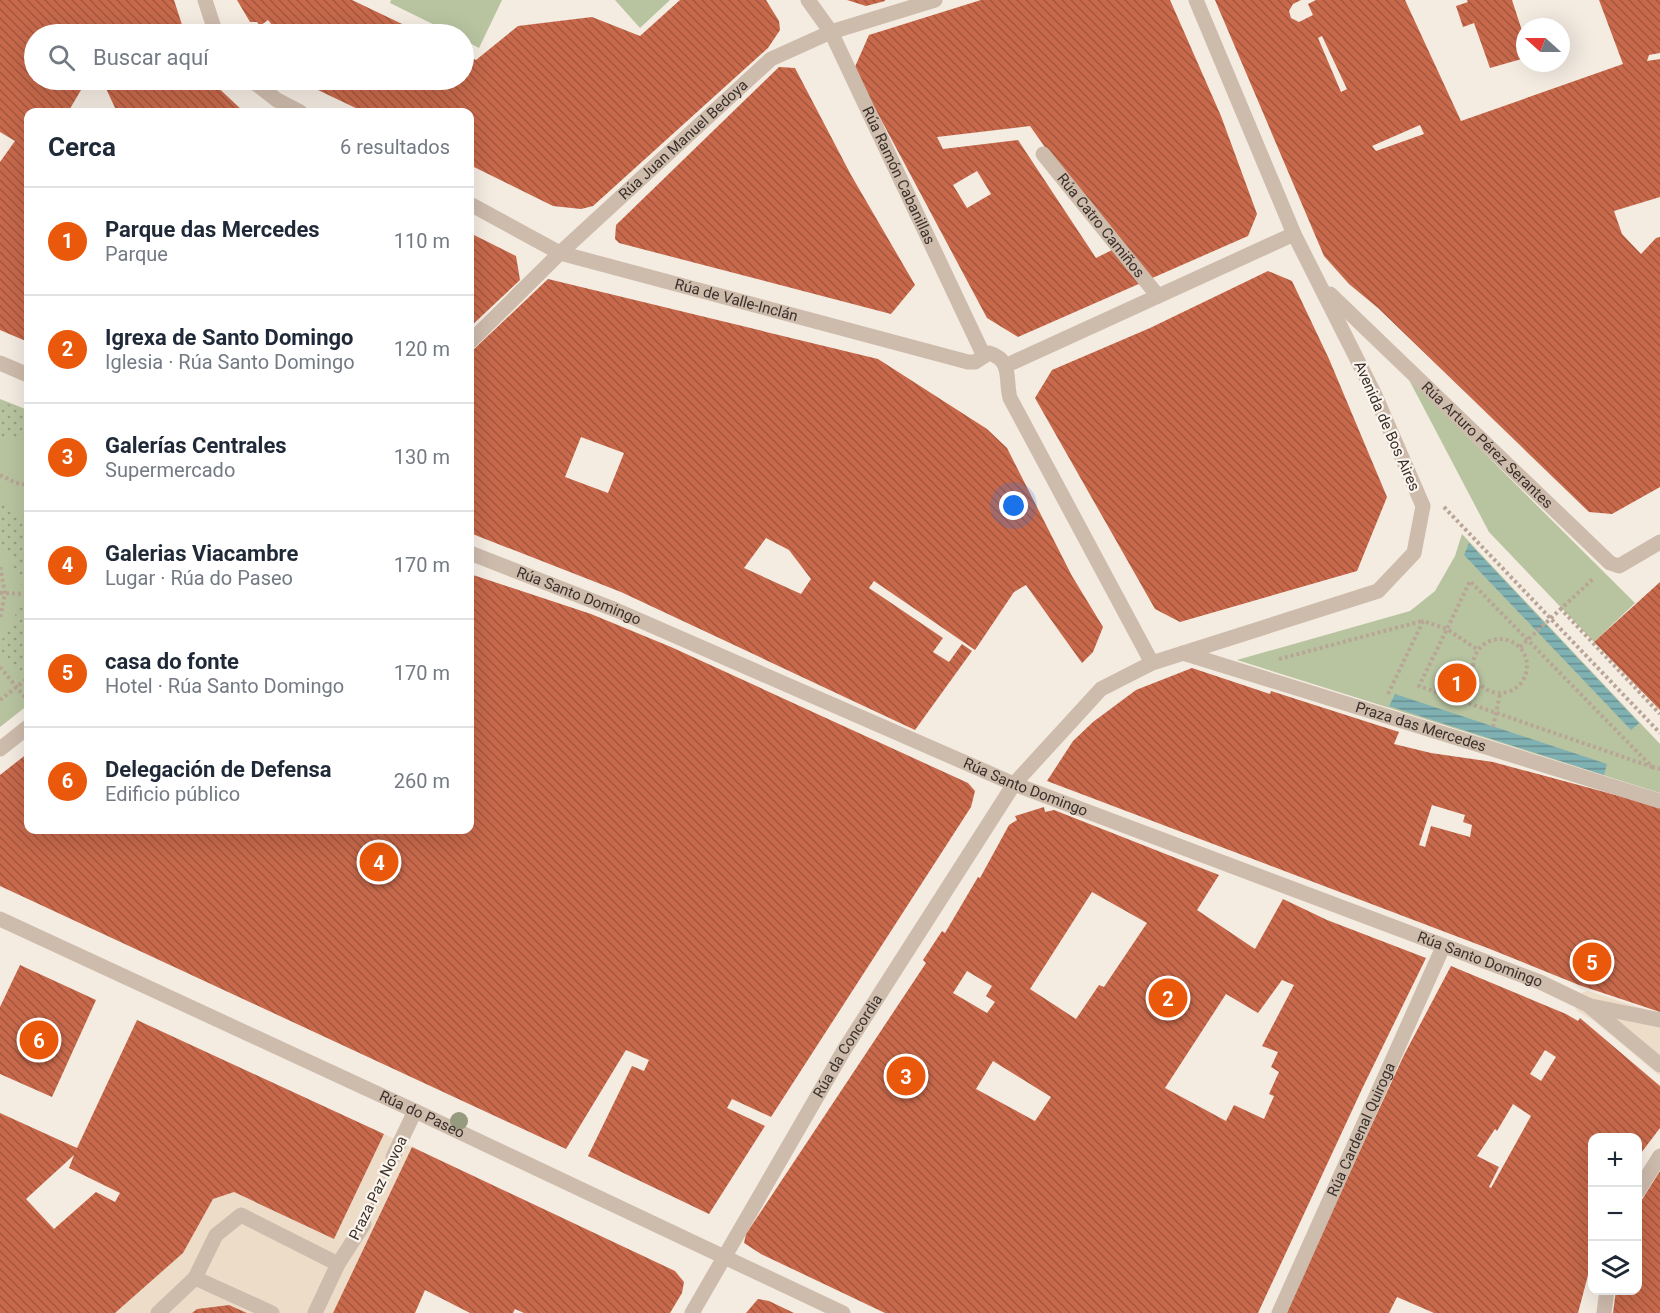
<!DOCTYPE html>
<html lang="es">
<head>
<meta charset="utf-8">
<style>
	body { margin:0; font-family:Roboto,sans-serif; background:#f2f2f3; color:#1f2937 }
	.controls { position:absolute; right:18px; bottom:18px; display:grid; overflow:hidden; border-radius:12px; box-shadow:0 6px 24px #0002 }
	.controls button { width:54px; height:54px; display:grid; place-items:center; padding:0; border:0; border-bottom:2px solid #e0e1e3; background:#fff; color:#1f2937; font:30px sans-serif }
	.compass { position:absolute; left:1516px; top:18px; width:54px; height:54px; border-radius:50%; background:#fff; box-shadow:0 6px 24px #0002; rotate:291deg }
	.you { position:absolute; left:1014px; top:506px; width:21px; height:21px; margin:-15px; border:4px solid #fff; border-radius:50%; background:#1a73e8; box-shadow:0 0 0 9px #1a73e833 }
	.badge { display:grid; place-items:center; width:39px; height:39px; border-radius:50%; background:#ea580c; color:#fff; font-size:20px; font-weight:700 }
	.pin { position:absolute; translate:-50% -50%; border:3px solid #fff; box-shadow:0 2px 6px #0006 }
	.list { margin:0; padding:0; list-style:none }
	h2 { display:flex; justify-content:space-between; align-items:center; height:78px; margin:0; padding:0 24px; font-size:26px }
	h2 small { font-size:20px; font-weight:400; color:#747a83 }
	.list li { display:grid; grid-template-columns:39px 1fr auto; gap:18px; align-items:center; box-sizing:border-box; height:108px; padding:0 24px; border-top:2px solid #e0e1e3 }
	.list b { display:block; font-size:22px; white-space:nowrap }
	.list p { margin:0; font-size:20px; white-space:nowrap; color:#747a83 }
	.list em { font-size:20px; font-style:normal; color:#747a83 }
	.icon { flex:none; width:33px; height:33px; fill:none; stroke:currentColor; stroke-width:2; stroke-linecap:round; stroke-linejoin:round }
	.map { position:relative; flex:none; width:1660px; height:1313px; overflow:hidden }
	.search { position:absolute; background:#fff; box-shadow:0 6px 24px #0002; left:24px; top:24px; width:450px; height:66px; display:flex; align-items:center; gap:15px; box-sizing:border-box; padding:0 21px; border-radius:33px; color:#747a83; font-size:22px }
	.panel { position:absolute; background:#fff; box-shadow:0 6px 24px #0002; left:24px; top:108px; width:450px; height:726px; border-radius:12px }
	.map>svg:first-child { display:block }
</style>
</head>
<body>
<div class="map">
<svg width="1660" height="1313" viewBox="0 0 1660 1313">
	<defs>
		<pattern id="garden-dots" width="8" height="8" patternUnits="userSpaceOnUse" patternTransform="scale(1.5)"><rect width="8" height="8" fill="#b8c4a0"/><path d="M2 2h.1M6 6h.1" fill="none" stroke="#97a083" stroke-width="1.8" stroke-linecap="round"/></pattern>
		<pattern id="water-rules" width="6" height="5" patternUnits="userSpaceOnUse" patternTransform="scale(1.5)"><rect width="6" height="5" fill="#7fb0b2"/><path d="M0 2.5h6" fill="none" stroke="#699091"/></pattern>
		<pattern id="building-back-hatch" width="6" height="6" patternUnits="userSpaceOnUse" patternTransform="scale(1.5)"><rect width="6" height="6" fill="#c8694b"/><path d="M-1 5l2 2M0 0l6 6M5-1l2 2" fill="none" stroke="#a4573f"/></pattern>
	</defs>
	<rect width="100%" height="100%" fill="#f4ebe1"/>
	<path fill="#b8c4a0" d="M391,0h111l-23,48 -15,-8v-6h-11l-63,-31z
		M615,0h55l-30,28z
		M1407,376l228,227 -41,39 -105,-110z
		M0,399l28,11v295l-28,22z
		M1462,534l198,210v49l-423,-133 173,-49 25,-20 20,-35z"/>
	<path fill="url(#garden-dots)" d="M0,401l28,12v28l-18,-5 -10,10z
		M0,496l28,33v56l-10,-1 -6,-24 -12,-18z
		M18,603h10v65l-7,6 -21,-25v-6l14,-22z"/>
	<path fill="#ecdcc8" d="M1588,991l72,23v62l-66,-55 -18,-11 -1,-11 8,-7z
		M384,1134l28,13 -79,166h-86l-18,-8 -32,4 -5,4h-77l68,-60 30,-54 21,-7 100,47z"/>
	<path fill="url(#water-rules)" d="M1469,543l170,180 -8,7 -167,-175z
		M1395,694l212,70 -3,11 -215,-69z"/>
	<path fill="url(#building-back-hatch)" fill-rule="evenodd" d="M0,0h174l11,34h-151v46h53l-19,32h-40v230l-28,-12v-168l15,-21 -15,-9z
		M237,0h115l71,34h-144l-11,-14 -8,6 -3,-4h-7z
		M680,0h86l13,21 1,9 -12,18 -165,149 -10,9 -12,3 -28,-3 -83,-41v-53h-106l-67,-32h167v-26l12,6 42,-34 74,-9 48,19z
		M847,0h38v1l-19,5z
		M981,0h189l51,116 36,98 -9,22 -230,101 -31,-19 -133,-249 15,-34zM1030,126l41,58 53,60 -28,14 -78,-118 -75,9 -6,-12zM977,171l14,23 -24,14 -14,-23z
		M1215,0h86l-8,4 -4,7 2,7 8,4 14,-7 -5,-11 8,-4h89l56,121 162,-57 -24,-64h61v53l-11,2 -2,6 13,-2v138l-46,14 8,23 19,20 15,-16 4,-1v250l-48,27 -23,-2 -211,-204 -29,-24 -25,-28zM1322,36l25,53 -6,3 -23,-54zM1420,125l4,9 -48,17 -4,-5z
		M1467,0h45l13,40v18l-35,10 -16,-45 -11,4 -7,-21 12,-4z
		M779,67l16,1 56,107 64,110 -24,29 -272,-71 -4,-4 1,-14z
		M102,80h108l34,32h-127z
		M470,233l46,23 4,24 -50,47z
		M1268,271l24,10 37,78 58,138 -30,74 -177,51 -25,-13 -120,-211 17,-28 98,-42z
		M548,279l330,80 109,70 20,19 65,128 31,51 -10,25 -11,11 -56,-78 -12,7 -39,58 -101,-69 -5,7 74,50 -10,14 16,10 13,-18 10,7 -57,79 -294,-138 -151,-59v-180zM581,437l43,16 -16,40 -43,-16zM766,538l23,12 22,29 -10,15 -57,-26z
		M470,574l121,40 80,33 297,136 7,8 -4,16 -200,310 -39,-18 -5,9 38,18 -56,88 -121,-58 44,-90 12,5 5,-11 -23,-10 -60,99 -566,-263v-111l28,-22v77h442z
		M1660,582v128l-66,-68z
		M1192,668l78,26 1,-3 128,41 -5,12 37,9 62,9 167,45v205l-81,-27 -89,-36 -443,-168 26,-40 20,-19 43,-32zM1432,805l33,10 -2,7 9,3 -2,12 -39,-11 -6,21 -6,-2z
		M1044,807l1,5 9,-2 165,65 -22,35 58,39 28,-50 44,21 99,38 -64,131 -104,224h-373l-124,-59 -17,-11 2,-9 180,-271 -3,-3 19,-29 3,2 33,-56 2,1 29,-53 8,-5 -2,-4zM1092,892l55,31 -43,64 -5,-2 -23,34 -46,-30zM967,971l25,15 -6,10 9,6 -8,11 -34,-20zM1282,980l12,5 -32,61 16,6 -7,15 8,5 -10,22 5,2 -10,23 -30,-14 -8,16 -61,-33 61,-94 32,19zM993,1061l58,36 -16,24 -59,-32z
		M20,965l76,35 -44,97 -52,-23v-67z
		M1451,966l115,48 12,7 2,-3 80,68v42l-22,29v-20l-46,1v122l-14,53h-144l-37,-16 -8,16h-104l119,-258zM1545,1050l11,7 -15,24 -11,-7zM1513,1104l18,12 -40,72 -2,-1 10,-20 -22,-11 18,-27 2,2z
		M137,1020l247,114 -50,105 -100,-47 -21,7 -30,54 -68,60h-115v-200l77,35zM74,1155l-5,13 51,25 -5,9 -19,-10 -42,37 -28,-30z
		M412,1147l263,124 9,11 -2,11 -12,20h-146l-9,-4 -2,4h-43l-45,-23 -10,23h-82z
		M1660,1171v142h-47l3,-23h22v-84z
		M758,1299l11,2 25,12h-48z
		M229,1305l18,8h-55l5,-4z"/>
	<g fill="none" stroke-linecap="round" stroke-linejoin="round">
		<path stroke="#b9a596" stroke-width="4" stroke-dasharray="3 3" stroke-linecap="butt" d="M0,475l16,8 12,2
			M1444,507l216,226
			M0,567l5,26 -5,26
			M0,593l28,1
			M1560,608l100,106
			M1473 666a27 27 0 1 1 54 0a27 27 0 1 1-54 0Z
			M1520,647l74,-69
			M1279,659l143,-38
			M0,667l28,34
			M1388,694l35,-73 24,8 -28,57 233,81 -182,-186 -23,48 31,21
			M0,700l28,-22
			M1493,727l7,-33
			M1652,767l8,2
			M372,1205l12,-28"/>
		<g stroke="#cdbbac" stroke-width="15">
			<path d="M205,0l11,34"/>
			<path id="s1" d="M808,0l23,32 152,322"/>
			<path d="M251,80l26,20 23,12"/>
			<path id="s2" d="M1043,154l115,142"/>
			<path id="s3" d="M470,204l90,49 408,109h7l14,-9c24,7 16,27 21,45l142,265"/>
			<path id="s4" d="M1330,294l280,269 9,3 41,-24"/>
			<path id="s5" d="M470,342l90,-89 211,-194 60,-27 104,-32"/>
			<path d="M0,363l28,12"/>
			<path d="M1005,366l289,-132"/>
			<path id="s6" d="M470,553l146,57 398,174 526,198 48,23 72,60"/>
			<path id="s7" d="M1183,653l477,148"/>
			<path d="M0,749l28,-22"/>
			<path id="s8" d="M0,919l415,192 428,202"/>
			<path d="M1591,1006l69,14"/>
			<path d="M393,1157l22,-46"/>
			<path d="M1638,1191l22,-35"/>
			<path d="M195,1278l77,35"/>
			<path d="M158,1313l37,-35 21,-43 25,-20 97,49"/>
			<path d="M315,1313l23,-49 26,-40"/>
			<path id="s9" d="M692,1313l152,-263 170,-266 87,-95 51,-26 226,-72 36,-38 9,-47 -49,-113 -80,-159 -98,-234"/>
			<path id="s10" d="M1279,1313l164,-366"/>
			<path d="M1604,1313l3,-23"/>
		</g>
	</g>
	<circle fill="#969b7f" cx="459" cy="1121" r="9"/>
	<g text-anchor="middle" dominant-baseline="central" stroke-width="4.5" stroke-linejoin="round" paint-order="stroke">
		<g font-size="15" fill="#3b302b" stroke="#fbf5ee">
			<text stroke="none"><textPath href="#s5" startOffset="294">Rúa Juan Manuel Bedoya</textPath></text>
			<text stroke="none"><textPath href="#s1" startOffset="198">Rúa Ramón Cabanillas</textPath></text>
			<text stroke="none"><textPath href="#s2" startOffset="92">Rúa Catro Camiños</textPath></text>
			<text stroke="none"><textPath href="#s3" startOffset="285">Rúa de Valle-Inclán</textPath></text>
			<text transform="translate(1387 426) rotate(66)">Avenida de Bos Aires</text>
			<text stroke="none"><textPath href="#s4" startOffset="218">Rúa Arturo Pérez Serantes</textPath></text>
			<text stroke="none"><textPath href="#s6" startOffset="117">Rúa Santo Domingo</textPath></text>
			<text stroke="none"><textPath href="#s7" startOffset="249">Praza das Mercedes</textPath></text>
			<text stroke="none"><textPath href="#s6" startOffset="603">Rúa Santo Domingo</textPath></text>
			<text stroke="none"><textPath href="#s6" startOffset="1089">Rúa Santo Domingo</textPath></text>
			<text stroke="none"><textPath href="#s9" startOffset="309">Rúa da Concordia</textPath></text>
			<text stroke="none"><textPath href="#s8" startOffset="465">Rúa do Paseo</textPath></text>
			<text stroke="none"><textPath href="#s10" startOffset="201">Rúa Cardenal Quiroga</textPath></text>
			<text transform="translate(378 1188) rotate(-64)">Praza Paz Novoa</text>
		</g>
	</g>
</svg>
<div class="controls">
<button>+</button>
<button>−</button>
<button><svg class="icon" aria-label="layers" viewBox="0 0 24 24"><path d="M12 4l9 5-9 5-9-5zM3 14l9 5 9-5"/></svg></button>
</div>
<svg class="compass" viewBox="-18 -18 36 36"><path d="M0-13l5 13h-10z" fill="#e53935"/><path d="M0 13l5-13h-10z" fill="#747a83"/></svg>
<div class="you"></div>
<div class="pin badge" style="left:1457px;top:683px">1</div>
<div class="pin badge" style="left:1168px;top:998px">2</div>
<div class="pin badge" style="left:906px;top:1076px">3</div>
<div class="pin badge" style="left:379px;top:862px">4</div>
<div class="pin badge" style="left:1592px;top:962px">5</div>
<div class="pin badge" style="left:39px;top:1040px">6</div>
<div class="search"><svg class="icon" aria-label="search" viewBox="0 0 24 24"><circle cx="10" cy="10" r="6"/><path d="M15 15l6 6"/></svg>Buscar aquí</div>
<section class="panel">
<h2>Cerca<small>6 resultados</small></h2>
<ul class="list">
<li><span class="badge">1</span><div><b>Parque das Mercedes</b><p>Parque</p></div><em>110 m</em></li>
<li><span class="badge">2</span><div><b>Igrexa de Santo Domingo</b><p>Iglesia · Rúa Santo Domingo</p></div><em>120 m</em></li>
<li><span class="badge">3</span><div><b>Galerías Centrales</b><p>Supermercado</p></div><em>130 m</em></li>
<li><span class="badge">4</span><div><b>Galerias Viacambre</b><p>Lugar · Rúa do Paseo</p></div><em>170 m</em></li>
<li><span class="badge">5</span><div><b>casa do fonte</b><p>Hotel · Rúa Santo Domingo</p></div><em>170 m</em></li>
<li><span class="badge">6</span><div><b>Delegación de Defensa</b><p>Edificio público</p></div><em>260 m</em></li>
</ul>
</section>
</div>
</body>
</html>
